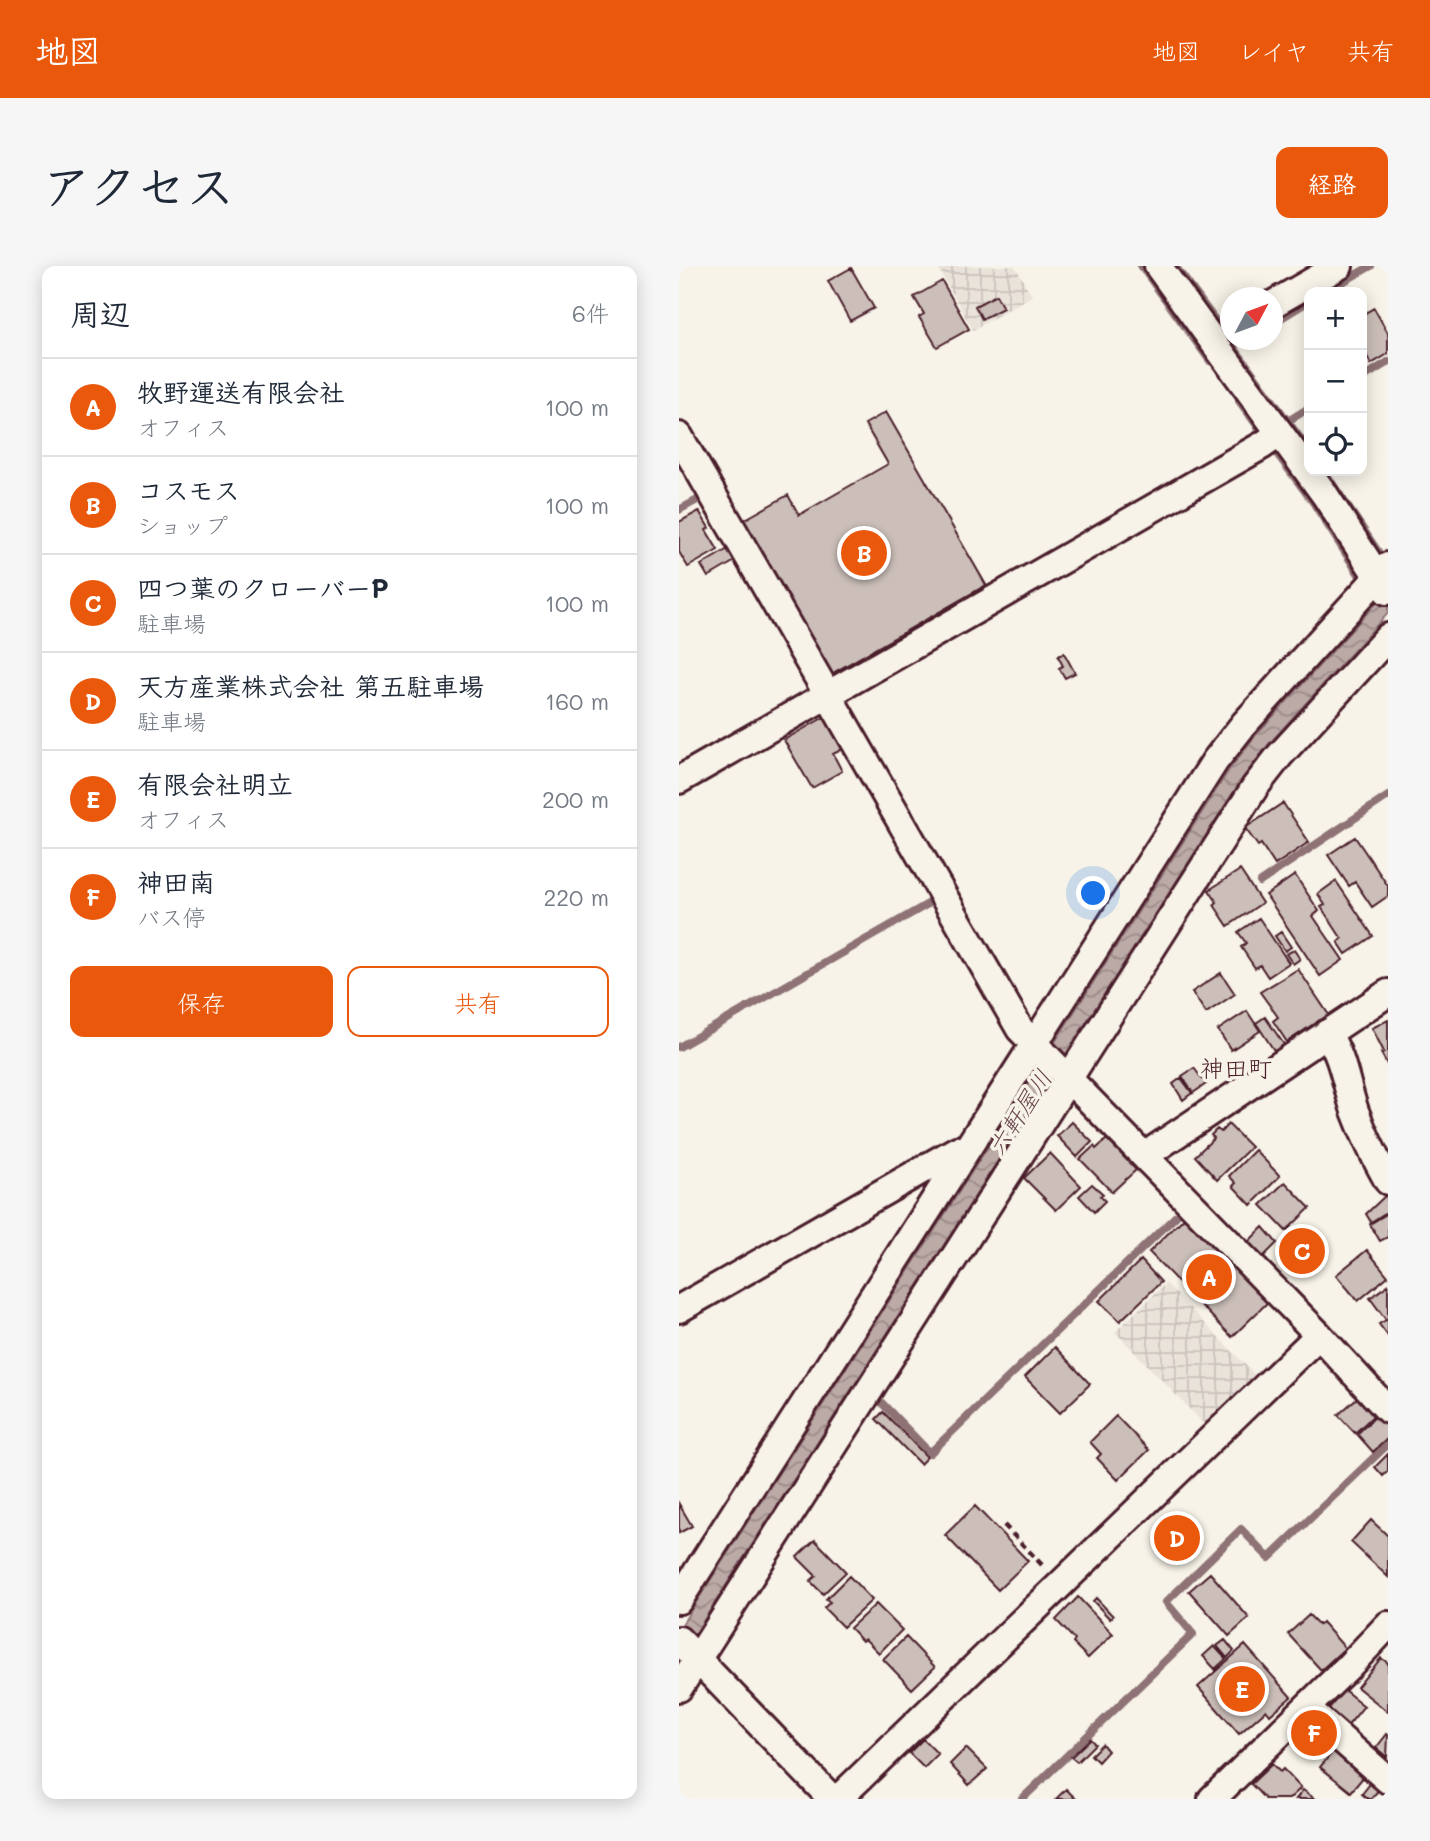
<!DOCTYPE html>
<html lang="ja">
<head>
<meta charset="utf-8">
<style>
	body { margin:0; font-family:Mali,"Klee One",sans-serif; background:#f6f6f7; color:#1f2937 }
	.controls { position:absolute; right:21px; top:21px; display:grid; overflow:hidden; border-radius:14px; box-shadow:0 4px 18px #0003 }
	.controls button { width:63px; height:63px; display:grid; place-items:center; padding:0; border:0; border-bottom:2px solid #e0e1e3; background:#fff; color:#1f2937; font:35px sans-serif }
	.compass { position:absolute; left:541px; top:21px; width:63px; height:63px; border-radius:50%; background:#fff; box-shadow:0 4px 18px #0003; rotate:49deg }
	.you { position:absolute; left:415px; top:628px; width:24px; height:24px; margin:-18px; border:5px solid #fff; border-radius:50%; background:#1a73e8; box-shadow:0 0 0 10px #1a73e833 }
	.badge { display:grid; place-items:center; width:46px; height:46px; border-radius:50%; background:#ea580c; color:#fff; font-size:23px; font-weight:700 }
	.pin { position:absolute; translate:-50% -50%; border:4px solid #fff; box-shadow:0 2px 7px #0006 }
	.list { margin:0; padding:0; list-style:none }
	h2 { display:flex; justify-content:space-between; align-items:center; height:91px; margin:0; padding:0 28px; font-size:30px }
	h2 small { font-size:23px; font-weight:400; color:#747a83 }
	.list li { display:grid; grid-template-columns:46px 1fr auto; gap:21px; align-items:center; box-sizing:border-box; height:98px; padding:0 28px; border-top:2px solid #e0e1e3 }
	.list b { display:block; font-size:26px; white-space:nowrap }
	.list p { margin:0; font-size:23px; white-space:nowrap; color:#747a83 }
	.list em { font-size:23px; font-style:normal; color:#747a83 }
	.actions { display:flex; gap:14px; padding:21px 28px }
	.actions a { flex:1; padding:16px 0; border:2px solid #ea580c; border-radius:14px; text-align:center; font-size:24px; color:#ea580c }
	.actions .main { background:#ea580c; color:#fff }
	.icon { flex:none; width:38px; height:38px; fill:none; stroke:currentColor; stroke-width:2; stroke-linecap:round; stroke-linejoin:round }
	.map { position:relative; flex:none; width:709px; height:1533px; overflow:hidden; border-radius:14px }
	header { display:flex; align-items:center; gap:42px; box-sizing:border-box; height:98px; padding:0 35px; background:#ea580c; color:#fff }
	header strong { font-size:33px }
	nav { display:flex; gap:38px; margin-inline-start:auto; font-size:24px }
	.intro { display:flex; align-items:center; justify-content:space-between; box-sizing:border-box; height:168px; padding:0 42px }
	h1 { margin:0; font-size:49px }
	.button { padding:18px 32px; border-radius:14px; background:#ea580c; color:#fff; font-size:24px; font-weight:700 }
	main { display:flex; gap:42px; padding:0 42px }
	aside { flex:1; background:#fff; border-radius:14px; box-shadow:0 4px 18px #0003 }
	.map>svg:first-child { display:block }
</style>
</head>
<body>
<header>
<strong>地図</strong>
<nav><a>地図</a><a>レイヤ</a><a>共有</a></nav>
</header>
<div class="intro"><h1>アクセス</h1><a class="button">経路</a></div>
<main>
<aside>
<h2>周辺<small>6件</small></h2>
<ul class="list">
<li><span class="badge">A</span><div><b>牧野運送有限会社</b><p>オフィス</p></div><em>100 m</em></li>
<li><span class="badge">B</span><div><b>コスモス</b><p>ショップ</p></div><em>100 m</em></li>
<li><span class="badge">C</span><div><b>四つ葉のクローバーP</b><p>駐車場</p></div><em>100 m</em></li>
<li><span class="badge">D</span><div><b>天方産業株式会社 第五駐車場</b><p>駐車場</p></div><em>160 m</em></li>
<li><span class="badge">E</span><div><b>有限会社明立</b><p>オフィス</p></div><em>200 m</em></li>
<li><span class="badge">F</span><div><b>神田南</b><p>バス停</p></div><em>220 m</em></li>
</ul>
<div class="actions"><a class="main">保存</a><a>共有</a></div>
</aside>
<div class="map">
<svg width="709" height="1533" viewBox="0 0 709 1533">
	<defs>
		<pattern id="industrial-grid" width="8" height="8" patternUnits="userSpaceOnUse" patternTransform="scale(1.75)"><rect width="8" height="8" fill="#eae3da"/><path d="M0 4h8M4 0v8" fill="none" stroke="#cac2bb"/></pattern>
		<pattern id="water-waves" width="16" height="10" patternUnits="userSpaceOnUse" patternTransform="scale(1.75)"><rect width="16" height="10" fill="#bcaaa7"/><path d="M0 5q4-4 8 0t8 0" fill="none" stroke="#9b8a88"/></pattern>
	</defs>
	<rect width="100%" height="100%" fill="#f7f3e8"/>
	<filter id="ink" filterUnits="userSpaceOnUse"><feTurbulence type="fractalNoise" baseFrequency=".0143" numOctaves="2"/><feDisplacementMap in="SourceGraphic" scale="14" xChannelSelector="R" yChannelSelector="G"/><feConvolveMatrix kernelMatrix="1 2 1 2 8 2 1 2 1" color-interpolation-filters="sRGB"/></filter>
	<g filter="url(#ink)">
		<path fill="url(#industrial-grid)" d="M258,0h78l17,30 -59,34z
			M487,1017l93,96 -51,49 -93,-96z"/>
		<path fill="url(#water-waves)" stroke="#8e7275" stroke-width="2" d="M709,324v23l-120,132 -26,34 -563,880v-30l550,-859 27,-35z"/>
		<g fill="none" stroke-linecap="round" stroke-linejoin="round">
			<path stroke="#8e7275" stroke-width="8" d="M462,0l69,95
				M496,0l40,54
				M646,26l46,-26
				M594,57l36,-22
				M554,80l76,104
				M683,112l26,-16
				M560,135l22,30
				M609,155l21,-13
				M596,185l38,51 49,77 -4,5
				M645,205l59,88
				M0,244l22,-12
				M581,616l128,-86
				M0,781l254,-146
				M198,1132l53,55 246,-237
				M343,1533l171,-165 -27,-32 75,-73 28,29 119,-114"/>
		</g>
		<path fill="#ccbfb9" stroke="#4a1f2b" stroke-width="2" d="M172,2l23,40 -24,13 -22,-40z
			M263,15l27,48 -32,18 -18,-30 5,-3 -10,-17z
			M317,29l7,13 -21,11 -7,-13z
			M695,42l14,25v21l-17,10 -9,-17v-32z
			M207,146l100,173 -155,89 -89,-153 46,-26 11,20 89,-51 -23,-40z
			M20,245l10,17 -3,2 12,20 -30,17 -9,-15v-30z
			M49,283l7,12 -27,16 -7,-12z
			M385,387l11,20 -10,5 -6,-10 4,-2 -5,-10z
			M149,449l19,32 -14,7 9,17 -30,17 -28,-48z
			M604,537l26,39 -34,23 -14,-21 -3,2 -13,-18z
			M676,571l33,49v10l-16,11 -17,-25 -6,4 -21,-31z
			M561,604l22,33 -34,23 -14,-21 3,-3 -8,-12z
			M616,609l24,36 -6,5 30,44 -23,16 -54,-81z
			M657,615l37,55 -27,18 -8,-12 4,-3 -21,-32 4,-2 -7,-11z
			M580,652l30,45 -21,14 -8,-12 -5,3 -14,-21 5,-4 -8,-11z
			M602,666l10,15 -6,4 -10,-15z
			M615,684l6,9 -7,5 -7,-10z
			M619,703l33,49 -16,11 -3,-4 -25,17 -14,-21 5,-4 -18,-25z
			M542,707l14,21 -29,19 -14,-21z
			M568,745l13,20 -29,19 -13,-20z
			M586,751l20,29 -10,6 -19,-29z
			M709,754v46l-7,-13 3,-1 -12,-24z
			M515,802l12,16 -13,9 -11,-17z
			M502,812l11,15 -9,7 -10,-16z
			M393,856l20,20 -15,15 -20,-21z
			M549,858l23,23 -34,33 -22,-24 19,-18 -3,-3 6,-6 4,3z
			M428,873l29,31 -24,22 -32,-33 14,-13 2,3z
			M576,884l25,26 -29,29 -18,-19 3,-3 -7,-7z
			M371,887l31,33 -25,24 -32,-32z
			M606,916l25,26 -24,23 -25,-26z
			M413,918l11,10 -3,2 5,5 -11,11 -15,-16z
			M708,928l1,17 -17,11 -5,-8z
			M709,947v24l-8,4 -10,-17z
			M506,951l83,85 -36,35 -83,-85z
			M584,961l14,16 -14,14 -15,-15z
			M688,984l21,26 -30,25 -22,-26z
			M462,994l20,22 -41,39 -21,-20z
			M709,1019v51l-9,-12 7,-4 -16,-22z
			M376,1081l35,37 -30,29 -35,-36z
			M679,1131l17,17 -20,19 -17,-18z
			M204,1146l44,45 -7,7 -44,-45z
			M699,1148l10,11v13l-15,14 -16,-18z
			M437,1150l33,34 -31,30 -21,-22 4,-4 -11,-12z
			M709,1188v17l-5,5 -8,-9z
			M0,1238l13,22 -13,7z
			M296,1240l53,55 -30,29 -53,-55z
			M692,1254l17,16v41l-37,-35z
			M136,1274l31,32 -23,22 -13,-13 6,-5 -19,-19z
			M531,1307l39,45 -20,18 -40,-45z
			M170,1310l23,24 -29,27 -19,-19 6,-6 -4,-3z
			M399,1331l35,37 -25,24 -15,-15 2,-3 -19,-20z
			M417,1332l17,18 -3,3 -17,-18z
			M197,1338l26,26 -23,23 -14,-14 -3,2 -12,-13z
			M630,1349l10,10 3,-3 23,26 -24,22 -33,-36z
			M227,1371l29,30 -23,22 -29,-30z
			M546,1374l9,11 -7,7 -10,-12z
			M566,1379l46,52 -21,18 -4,-5 -27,24 -41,-47z
			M535,1380l12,13 -11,10 -12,-13z
			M702,1392l7,5v49l-31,-25z
			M665,1424l20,16 -18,22 -20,-16z
			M708,1468l1,1 -1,22 -11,-9z
			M244,1473l15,15 -14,14 -15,-15z
			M411,1473l5,5 -18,18 -6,-5z
			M423,1478l6,7 -10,11 -7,-7z
			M659,1479l31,25 -18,22 -31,-25z
			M287,1482l21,21 -18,16 -19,-21z
			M593,1498l8,8 3,-3 18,19 -12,11h-24l-14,-15z
			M694,1514l8,7 -10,12h-3l-6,-5z
			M387,1523l10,10h-20z
			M624,1524l12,9h-19z"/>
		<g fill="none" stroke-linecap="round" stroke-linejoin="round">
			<g stroke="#4a1f2b" stroke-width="32">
				<path id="minor" d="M479,0l167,229 62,96
					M594,38l66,-38
					M0,170l341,593 299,306 69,75
					M0,514l584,-335 17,-12
					M648,767c16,24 19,52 28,78 9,24 20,47 33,70
					M467,892l10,-10 232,-155
					M0,1043l278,-159 7,4
					M0,1334l536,-839 29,-37 144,-158
					M0,1374l153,159
					M0,1422l576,-901 25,-32 108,-118
					M627,1442l82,72
					M159,1533l481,-464
					M533,1533l136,-132 40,-42"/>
			</g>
			<path stroke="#4a1f2b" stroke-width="4.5" stroke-dasharray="7 5" stroke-linecap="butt" d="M325,1259l40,42"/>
			<use href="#minor" stroke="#f7f3e8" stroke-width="26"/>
		</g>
	</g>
	<g text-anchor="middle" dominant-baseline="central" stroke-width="7" stroke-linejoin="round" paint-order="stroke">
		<g font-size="24" fill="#4a1f2b" stroke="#f7f3e8">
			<text x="557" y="801">神田町</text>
		</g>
		<g font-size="24" font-style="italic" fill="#6c4950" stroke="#f7f3e8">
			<text transform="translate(340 846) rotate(-57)">六軒屋川</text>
		</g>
	</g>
</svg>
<div class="controls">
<button>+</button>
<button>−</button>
<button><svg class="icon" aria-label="locate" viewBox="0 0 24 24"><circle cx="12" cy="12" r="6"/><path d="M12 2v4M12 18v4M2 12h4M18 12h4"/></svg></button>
</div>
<svg class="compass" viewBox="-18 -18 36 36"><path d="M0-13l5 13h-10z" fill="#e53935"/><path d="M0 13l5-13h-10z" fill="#747a83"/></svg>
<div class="you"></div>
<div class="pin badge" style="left:530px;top:1011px">A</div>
<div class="pin badge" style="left:185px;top:287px">B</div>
<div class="pin badge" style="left:623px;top:985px">C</div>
<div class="pin badge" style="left:498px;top:1272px">D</div>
<div class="pin badge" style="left:563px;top:1423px">E</div>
<div class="pin badge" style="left:635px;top:1467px">F</div>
</div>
</main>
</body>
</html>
